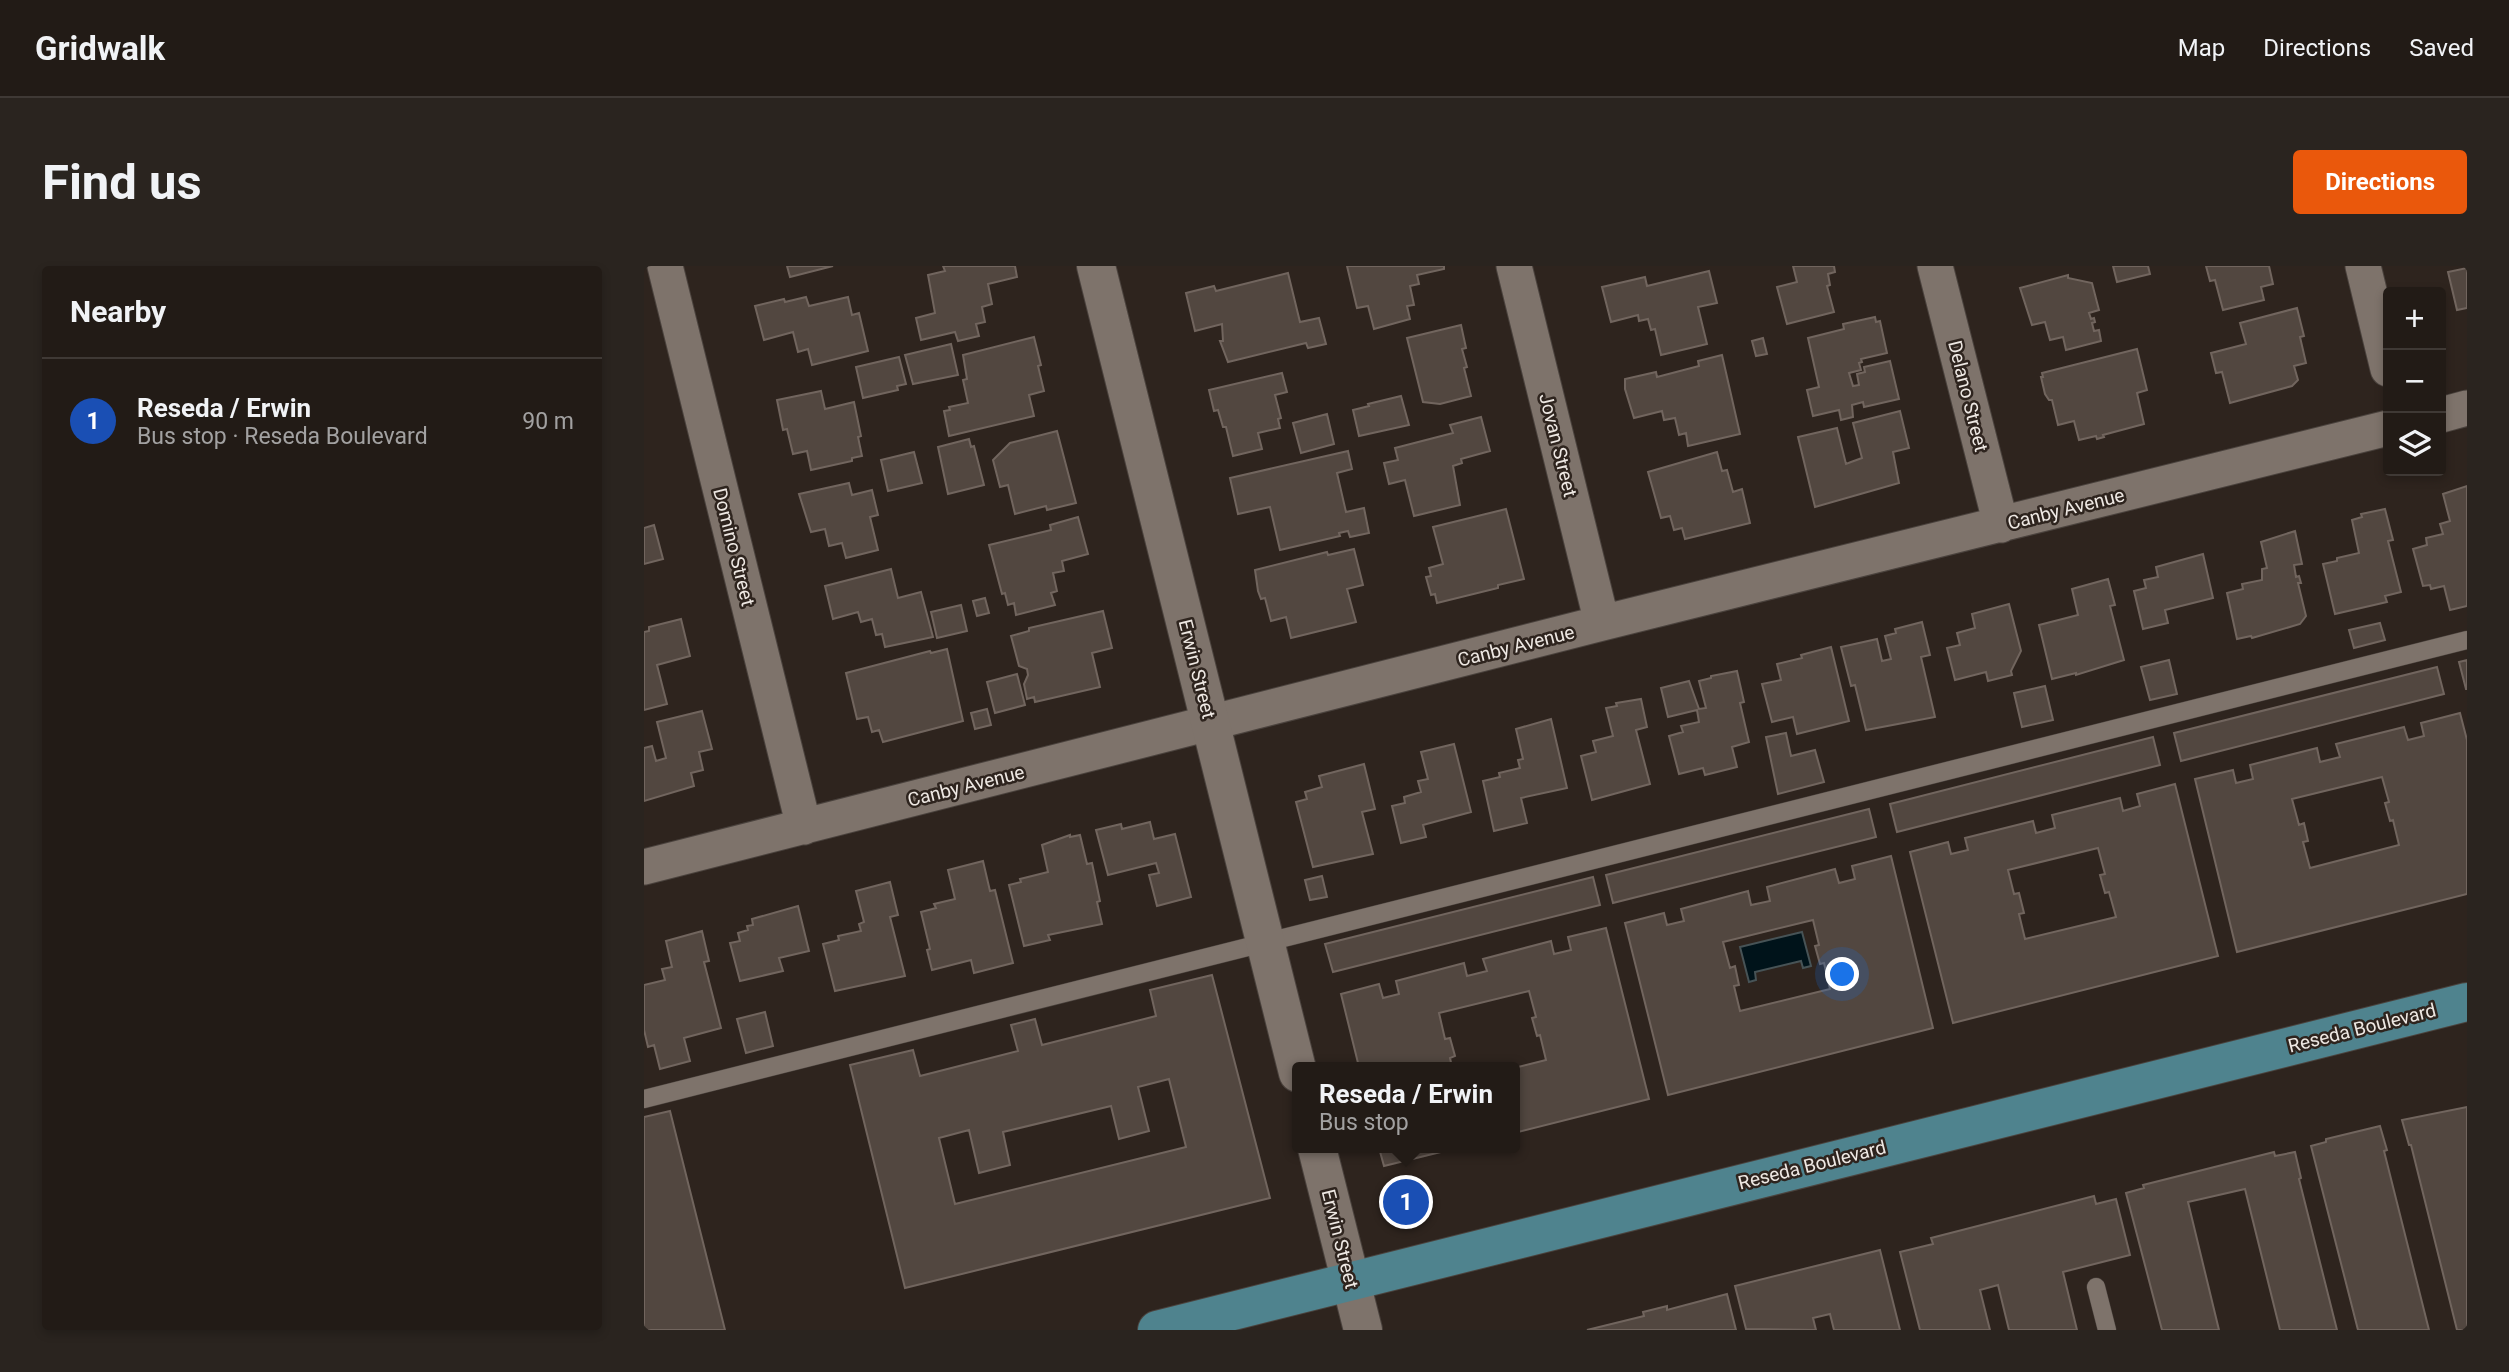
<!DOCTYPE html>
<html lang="en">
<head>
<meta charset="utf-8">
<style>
	body { margin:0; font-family:Roboto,sans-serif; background:#2a241f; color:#f1f3f6 }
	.controls { position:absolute; right:21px; top:21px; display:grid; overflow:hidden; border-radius:7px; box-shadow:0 4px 10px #0003 }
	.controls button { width:63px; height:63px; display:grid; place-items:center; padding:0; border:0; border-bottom:2px solid #3f3935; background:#221b16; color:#f1f3f6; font:35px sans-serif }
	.you { position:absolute; left:1199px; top:709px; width:24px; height:24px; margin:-18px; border:5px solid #fff; border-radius:50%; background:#1a73e8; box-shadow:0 0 0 10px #1a73e833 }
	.badge { display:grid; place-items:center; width:46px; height:46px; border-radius:50%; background:#ea580c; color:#fff; font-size:23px; font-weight:700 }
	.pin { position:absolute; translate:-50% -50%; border:4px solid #fff; box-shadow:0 2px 7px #0006 }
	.popup { position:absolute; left:648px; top:796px; width:228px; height:91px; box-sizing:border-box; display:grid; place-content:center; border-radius:7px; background:#221b16; filter:drop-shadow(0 2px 5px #0005); font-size:23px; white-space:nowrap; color:#a2a1a1 }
	.popup b { font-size:26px; color:#f1f3f6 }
	.popup::after { content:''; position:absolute; left:50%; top:100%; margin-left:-14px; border:14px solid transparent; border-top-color:#221b16 }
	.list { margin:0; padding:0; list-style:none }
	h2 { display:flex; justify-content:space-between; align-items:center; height:91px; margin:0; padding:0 28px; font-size:30px }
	h2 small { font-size:23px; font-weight:400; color:#a2a1a1 }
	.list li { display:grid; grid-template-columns:46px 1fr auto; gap:21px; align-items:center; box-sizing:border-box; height:126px; padding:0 28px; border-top:2px solid #3f3935 }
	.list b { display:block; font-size:26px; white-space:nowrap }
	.list p { margin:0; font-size:23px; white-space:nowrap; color:#a2a1a1 }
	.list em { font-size:23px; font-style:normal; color:#a2a1a1 }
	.icon { flex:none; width:38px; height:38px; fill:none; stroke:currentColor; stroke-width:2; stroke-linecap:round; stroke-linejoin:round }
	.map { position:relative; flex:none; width:1823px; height:1064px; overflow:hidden; border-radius:7px }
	header { display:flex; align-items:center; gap:42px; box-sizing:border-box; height:98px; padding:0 35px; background:#221b16; border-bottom:2px solid #3f3935 }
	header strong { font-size:33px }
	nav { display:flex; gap:38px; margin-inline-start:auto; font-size:24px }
	.intro { display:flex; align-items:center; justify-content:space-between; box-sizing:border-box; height:168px; padding:0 42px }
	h1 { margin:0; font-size:49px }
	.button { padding:18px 32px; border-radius:7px; background:#ea580c; color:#fff; font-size:24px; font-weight:700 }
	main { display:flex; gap:42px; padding:0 42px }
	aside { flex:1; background:#221b16; border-radius:7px; box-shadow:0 4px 10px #0003 }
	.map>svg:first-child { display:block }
</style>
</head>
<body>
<header>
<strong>Gridwalk</strong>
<nav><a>Map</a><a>Directions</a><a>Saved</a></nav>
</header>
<div class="intro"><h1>Find us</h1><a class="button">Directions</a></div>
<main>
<aside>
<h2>Nearby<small></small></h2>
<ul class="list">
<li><span class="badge" style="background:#1a4fb4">1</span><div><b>Reseda / Erwin</b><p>Bus stop · Reseda Boulevard</p></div><em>90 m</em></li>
</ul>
</aside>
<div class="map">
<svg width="1823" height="1064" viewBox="0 0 1823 1064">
	<rect width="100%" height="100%" fill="#2e241e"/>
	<path fill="#00131a" stroke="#475356" stroke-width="2" d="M1158,666l9,34 -8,2 -2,-7 -46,11 1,8 -7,2 -9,-35z"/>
	<path fill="#524740" stroke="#71655e" stroke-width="2" fill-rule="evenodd" d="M143,0h46l-43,11z
		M299,0h72l2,11 -29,7 4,20 -10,3 3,15 -9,2 3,12 -21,5 -3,-9 -34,8 -5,-22 19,-5 -7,-38 17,-4z
		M703,0h97v3l-27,6 2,9 -9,2 4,19 -7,1 3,13 -36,10 -6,-23 -11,2z
		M1149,0h41l1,6 -7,2 2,11 -3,1 7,26 -47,12 -10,-37 20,-5z
		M1469,0h35l2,8 -33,8z
		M1562,0h63l4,18 -12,3 3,13 -41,10 -8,-30 -5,1z
		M1823,2v40l-10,2 -9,-38z
		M1065,5l8,32 -19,4 9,37 -46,11 -6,-26 -4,1 -3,-11 -9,2 -1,-6 -27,7 -9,-35 43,-10 2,9z
		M644,7l12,49 19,-4 7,26 -18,4 -2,-5 -78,19 -8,-21h3l-1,-17 -27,7 -9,-38 28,-7 2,5z
		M1424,9v3l24,5 7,27 -10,3 2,6 3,-1 1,4 -3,1 2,8 5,-1 2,11 -35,9 -3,-13 -13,3 -5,-18 -13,3 -12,-37z
		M162,31l3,9 39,-9 4,18 7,-2 9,38 -56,14 -4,-16 -10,3 -5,-20 -29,8 -9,-34 29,-7 1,3z
		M1653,42l7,28 -4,1 6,26 -12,3 4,14 -6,6 -62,17 -8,-31 -6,1 -5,-20 35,-9 -6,-21z
		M1231,51l1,5 4,-1 7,32 -26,6 1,3 -3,1 2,7 -12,3 4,13 6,-1 -2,-11 8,-2 -1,-5 26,-6 9,38 -35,8 -1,-5 -11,3 1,12 -12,3 -2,-10 -26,6 -6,-26 12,-3 -11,-49 36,-9 -1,-5z
		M817,59l5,23 -4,1 5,18 -3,1 7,28 -31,8 -17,-2 -16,-64z
		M390,71l7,28 -3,1 6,25 -15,4 5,21 -85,20 -5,-25 6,-1 -1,-3 19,-4 -5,-23 4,-1 -4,-24z
		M1119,72l4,16 -11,2 -4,-15z
		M307,78l7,31 -45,9 -8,-29z
		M1493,83l10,41 -10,3 7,31 -41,11 1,2 -7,2 -1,-3 -17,4 -5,-19 -16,4 -6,-25h-3l-4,-6 -4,-17h2l-1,-4z
		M1078,89l18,79 -52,12 -2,-13 -7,2 -4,-17 -11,2 -2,-9 -28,7 -9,-29v-10l31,-7 1,5 42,-11 -1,-5z
		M255,91l7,27 -9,2 1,4 -35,8 -7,-31z
		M638,107l5,19 -12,3 6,23 -3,1 2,9 -22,5 4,16 -29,7 -7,-29h-3l-5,-17 -4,1 -5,-21z
		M177,125l4,18 29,-7 7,34 -3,1 4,19 -10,2v3l-41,9 -4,-19 -14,3 -6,-25 -4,1 -6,-30z
		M757,130l8,29 -50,11 -6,-26 16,-4 -1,-2z
		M1256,145l9,37 -16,4 6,31 -84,24 -17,-70 39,-9 9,36 5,-2 11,-4 -9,-35z
		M683,148l7,30 -33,9 -8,-30z
		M837,151l9,34 -29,8 1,4 -9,3 7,39 -46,11 -9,-36 -16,4 -5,-21 14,-3 -3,-12 58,-15 -3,-8z
		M413,165l19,72 -29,7 -1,-4 -31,8 -7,-29 -8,2 -7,-27 17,-17z
		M325,173l2,8 3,-1 10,39 -36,9 -10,-47z
		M704,185l4,18 -15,4 9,39 18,-4 5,25 -19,4 -2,-6 -9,2 1,3 -60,14 -10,-43 -32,7 -8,-36z
		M270,186l8,31 -34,8 -7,-31z
		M1073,186l5,19 5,-1 6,22 9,-3 8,34 -65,16 -3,-11 -8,2 -4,-14 -9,2 -13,-46z
		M205,217l3,12 20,-5 6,25 -8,2 8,33 -32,8 -4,-15 -13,3 -4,-17 -14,3 -12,-38z
		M1823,220v120l-17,4 -6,-24 -13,3 -1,-4 -7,1 -10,-37 14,-4 -1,-7 17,-4 -3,-10 10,-3 -7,-27z
		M862,243l18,70 -26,6v3l-61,15 -2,-9 -4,1 -5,-18 5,-1 -2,-8 14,-4 -10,-37z
		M1741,243l8,31 -5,1 13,51 -16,4 2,6 -52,12 -12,-50 14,-3v-3l22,-5 -7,-33 10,-3 -1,-3z
		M434,251l10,37 -26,7 2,10 -11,2 4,18 -6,2 4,12 -39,10 -2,-12 -6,2 -3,-12 -3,1 -13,-49 62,-15 -1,-5z
		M10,259l9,34 -19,5v-36z
		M1651,265l7,33 -8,1 2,12 3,-1 2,7h-3l8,33 -6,8 -48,14 -1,-2 -14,3 -10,-46 16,-4 -1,-5 20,-4v-11l5,-1 -6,-26z
		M710,283l9,36 -16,4 9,33 -65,16 -5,-21 -15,4 -6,-23 -4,1 -3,-8 -3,-21 72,-18 1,3z
		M1559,288l10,44 -48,12 3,13 -25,6 -9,-38 12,-3 -2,-8 14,-3 -2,-10z
		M247,303l7,29 23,-6 12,45 -48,10 -3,-13 -6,1 -4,-16 -11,3 -3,-10 -25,7 -8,-33z
		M1464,313l7,26 -5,1 14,54 -48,15v-2l-24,6 -13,-54 39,-10 -6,-26z
		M341,332l4,15 -12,3 -4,-15z
		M1365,338l12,47 -10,20 1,4 -24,6 -2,-9 -31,8 -8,-32 13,-3 -3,-12 18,-5 -3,-14z
		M317,339l6,26 -30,7 -6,-26z
		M459,345l9,37 -20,5 8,34 -65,15 -1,-5 -7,2 -3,-15 4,-9 -1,-6 -8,-3 -8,-30 18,-5v-3z
		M37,353l9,37 -33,9 10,39 -23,6v-78l5,-1v-4z
		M1278,356l8,33 -9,2 14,60 -69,13 -11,-45 -4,1 -10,-39 36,-8 5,22 9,-2 -6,-23 11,-3 -1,-4z
		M1736,357l5,17 -31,8 -5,-18z
		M1187,381l18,74 -52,13 -4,-17 -21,5 -10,-38 19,-4 -4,-16 25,-6 -1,-3z
		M303,383l16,72 -80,21 -4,-12 -7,2 -4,-15 -11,2 -11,-46 84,-22 1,2z
		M1525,394l8,34 -27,6 -9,-33z
		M1823,394v29h-1l-7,-27z
		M1793,401l7,27 -263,67 -7,-28z
		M1093,405l7,31 -4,1 9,39 -17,5 5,20 -32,8 -2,-7 -24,6 -10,-38 14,-4 -2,-6 18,-4 -2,-12 -29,7 -7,-29 28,-7 10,28 7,-1 -7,-27 12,-3v-2z
		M373,408l8,31 -30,8 -8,-31z
		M1401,420l8,34 -31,7 -8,-34z
		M997,433l6,28 -11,3 14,54 -58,16 -11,-44 15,-4 -3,-11 20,-5 -7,-28 11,-2 -1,-3z
		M343,443l4,16 -16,4 -4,-16z
		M58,445l10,38 -13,3 4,18 -12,3 3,13 -50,15v-53l8,-2 4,15 10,-3 -9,-36z
		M1816,447l7,27v154l-230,58 -42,-173 38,-9 3,13 17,-4 -3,-14 67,-17 3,14 20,-5 -4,-13 68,-17 4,13 16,-4 -3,-13zM1738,511l7,25 -4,1 5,18 3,-1 6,25 -89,23 -7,-26 5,-1 -4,-18 -5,2 -7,-26z
		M907,453l16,69 -46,10 6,25 -33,8 -11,-50 17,-4 -1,-4 21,-5 -2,-8 5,-1 -7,-30z
		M1142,467l5,23 24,-6 9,32 -46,12 -12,-57z
		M1509,471l7,28 -263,67 -7,-28z
		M810,478l17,68 -48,13 3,12 -25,6 -9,-37 13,-3 -1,-6 17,-5 -3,-11 10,-2 -7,-27z
		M720,498l11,45 -13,3 11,42 -60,13 -17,-65 11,-3 -2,-7 17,-5 -3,-11z
		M1531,518l43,172 -265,67 -43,-171 38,-10 3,12 17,-4 -3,-12 68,-17 3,12 19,-5 -3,-13 68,-17 3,13 17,-5 -3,-12zM1454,582l7,26 -5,1 5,18 4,-1 7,25 -91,22 -6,-25 5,-1 -5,-20 -5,1 -6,-24z
		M1225,543l7,28 -263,66 -7,-28z
		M506,556l4,17 21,-5 16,63 -34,9 -8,-31 10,-2 -3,-10 -48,12 -12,-45 25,-6 1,5z
		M426,569v2l10,-2 7,29 5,-1 8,38 -3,1 5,22 -54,11 2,5 -26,6 -15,-61 12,-3 -1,-3 28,-7 -6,-27z
		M1247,590l42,172 -265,67 -43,-172 39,-10 3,12 17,-4 -3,-12 67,-18 3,14 19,-4 -3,-14 68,-18 4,14 16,-4 -3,-13zM1169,654l6,25 -4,1 5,18 4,-1 6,26 -90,22 -6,-25 5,-1 -4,-19 -5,2 -7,-26z
		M339,595l7,30 5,-1 18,73 -39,10 -3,-13 -39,10 -5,-20 3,-1 -9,-37 15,-4 -2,-4 21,-5 -7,-29z
		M678,610l5,21 -17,3 -5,-20z
		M949,611l7,28 -267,67 -8,-28z
		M246,616l8,33 -8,2 15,59 -70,15 -12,-47 16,-4 -1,-4 23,-5 -2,-7 5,-2 -8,-31z
		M154,640l11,45 -30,7 4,13 -43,10 -10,-38 10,-2 -2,-8 10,-3 -1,-4 6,-1 -1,-6z
		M962,662l43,171 -135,34v-65l32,-8 -6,-25 -3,1 -5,-18 4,-1 -7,-26 -90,22 6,26 5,-1 5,18 -5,2 2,9h-93l-18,-73 38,-10 4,14 16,-4 -3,-13 68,-18 3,13 20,-5 -4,-12 68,-18 3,13 17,-4 -3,-13z
		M58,665l7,30 -5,1 17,66 -37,10 6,23 -30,8 -6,-24 -6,2 -4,-17v-45l21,-5 -3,-11 10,-2 -6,-26z
		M568,709l58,223 -365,90 -55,-223 63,-15 7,26 98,-25 -7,-26 24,-6 7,26 114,-29 -6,-26zM525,813l17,68 -231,57 -16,-66 30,-8 10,43 31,-8 -7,-33 108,-26 8,33 30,-8 -11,-44z
		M121,746l8,34 -27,7 -9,-34z
		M1823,841v223h-10l-46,-185h-2l-7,-25z
		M26,845l55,219h-81v-213z
		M1736,860l7,24 -3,1 45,179h-71l-47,-184 15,-4v-3z
		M735,882h78l-73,18z
		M1630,886l1,4 20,-4 6,26 -2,1 38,151h-57l-35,-141 -57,13 31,128h-57l-36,-137 18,-5 -1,-3z
		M1450,930l2,8 20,-5 14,56 -67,17 14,58h-68l-11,-45 -18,5 10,40h-70l-20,-78 33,-8 -2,-6z
		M1236,984l20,80h-66l-4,-16 -17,4 3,12 -70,-1 -11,-43z
		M1083,1028l9,36h-149l57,-14 -1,-4 24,-6v4z"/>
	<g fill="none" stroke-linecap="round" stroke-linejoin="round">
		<g stroke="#4a423d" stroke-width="19">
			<path id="service" d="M0,833l1823,-459
				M1452,1021l11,43"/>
		</g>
		<g stroke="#4a423d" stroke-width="37">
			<path id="minor" d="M21,0l139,561
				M870,0l88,357
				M1291,0l66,259
				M1719,0l25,103
				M1797,149l26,-7
				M0,601l958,-244 786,-195"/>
		</g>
		<g stroke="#4a423d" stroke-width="40">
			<path id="tertiary" d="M452,0l202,807
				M673,882l46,182"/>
		</g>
		<g stroke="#4a423d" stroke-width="40">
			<path id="primary" d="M513,1064l1310,-328"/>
		</g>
		<use href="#service" stroke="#7e736b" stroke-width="18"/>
		<use href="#minor" stroke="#7e736b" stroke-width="35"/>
		<use href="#tertiary" stroke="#7e736b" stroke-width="38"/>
		<use href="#primary" stroke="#4f838e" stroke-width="38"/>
	</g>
	<g text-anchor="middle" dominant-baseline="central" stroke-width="5" stroke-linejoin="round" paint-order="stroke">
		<g font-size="19" fill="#eee8e3" stroke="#2e241e">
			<text transform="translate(1324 130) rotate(76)">Delano Street</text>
			<text transform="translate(914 179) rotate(76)">Jovan Street</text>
			<text transform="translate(1422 243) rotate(-14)">Canby Avenue</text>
			<text transform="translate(90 281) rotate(76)">Domino Street</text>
			<text transform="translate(872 380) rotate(-14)">Canby Avenue</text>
			<text transform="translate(553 403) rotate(76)">Erwin Street</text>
			<text transform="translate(322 520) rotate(-14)">Canby Avenue</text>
			<text transform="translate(1718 762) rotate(-14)">Reseda Boulevard</text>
			<text transform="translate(1168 899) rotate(-14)">Reseda Boulevard</text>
			<text transform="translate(696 973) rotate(76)">Erwin Street</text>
		</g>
	</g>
</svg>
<div class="controls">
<button>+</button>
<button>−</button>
<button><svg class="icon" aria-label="layers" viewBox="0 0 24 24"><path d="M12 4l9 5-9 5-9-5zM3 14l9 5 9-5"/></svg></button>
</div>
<div class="you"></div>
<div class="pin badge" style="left:762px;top:936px;background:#1a4fb4">1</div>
<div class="popup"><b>Reseda / Erwin</b>Bus stop</div>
</div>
</main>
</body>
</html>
